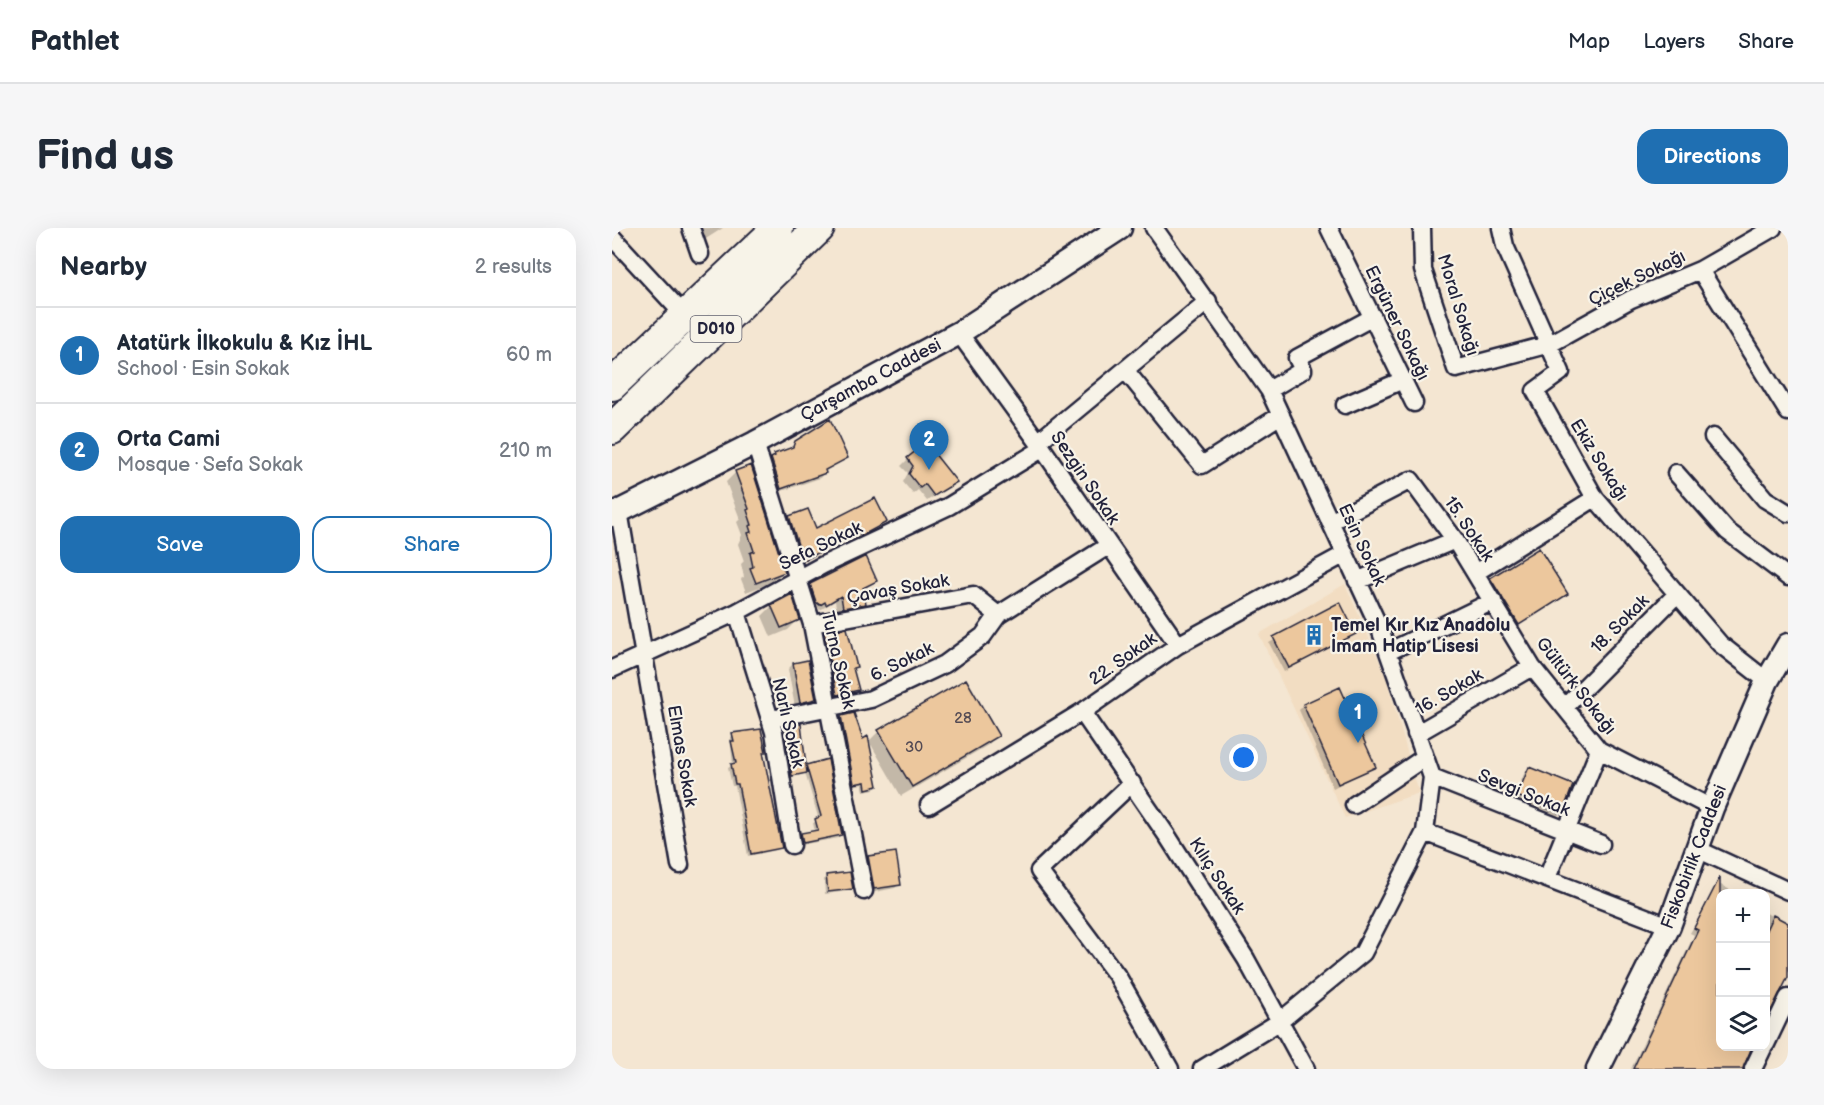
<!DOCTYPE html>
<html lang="en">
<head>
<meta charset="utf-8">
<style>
	body { margin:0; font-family:"Balsamiq Sans",sans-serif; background:#f6f6f7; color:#1f2937 }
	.controls { position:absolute; right:18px; bottom:18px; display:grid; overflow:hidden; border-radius:12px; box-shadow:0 6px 24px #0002 }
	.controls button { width:54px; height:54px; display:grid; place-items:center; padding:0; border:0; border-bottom:2px solid #e0e1e3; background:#fff; color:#1f2937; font:30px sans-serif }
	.you { position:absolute; left:632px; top:530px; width:21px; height:21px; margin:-15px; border:4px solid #fff; border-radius:50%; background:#1a73e8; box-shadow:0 0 0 9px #1a73e833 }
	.badge { display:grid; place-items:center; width:39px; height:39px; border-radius:50%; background:#1f6fb2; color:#fff; font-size:20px; font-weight:700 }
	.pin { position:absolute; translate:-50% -50px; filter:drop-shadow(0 2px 3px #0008) }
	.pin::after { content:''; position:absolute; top:32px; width:21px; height:18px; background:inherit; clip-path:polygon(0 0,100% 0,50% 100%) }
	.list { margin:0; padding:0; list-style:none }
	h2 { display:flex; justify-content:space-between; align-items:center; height:78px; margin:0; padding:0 24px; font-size:26px }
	h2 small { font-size:20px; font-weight:400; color:#747a83 }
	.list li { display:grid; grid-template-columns:39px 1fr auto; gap:18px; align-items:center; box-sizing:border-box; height:96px; padding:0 24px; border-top:2px solid #e0e1e3 }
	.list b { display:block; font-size:22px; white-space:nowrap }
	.list p { margin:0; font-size:20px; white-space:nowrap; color:#747a83 }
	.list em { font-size:20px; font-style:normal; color:#747a83 }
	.actions { display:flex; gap:12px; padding:18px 24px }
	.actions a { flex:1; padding:14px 0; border:2px solid #1f6fb2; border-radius:18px; text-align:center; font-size:21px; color:#1f6fb2 }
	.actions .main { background:#1f6fb2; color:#fff }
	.icon { flex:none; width:33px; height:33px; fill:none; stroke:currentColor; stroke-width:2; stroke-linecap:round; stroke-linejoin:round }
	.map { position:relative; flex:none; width:1176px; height:841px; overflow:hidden; border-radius:18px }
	header { display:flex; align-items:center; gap:36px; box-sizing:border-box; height:84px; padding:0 30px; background:#fff; border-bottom:2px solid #e0e1e3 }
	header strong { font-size:28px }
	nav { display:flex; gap:33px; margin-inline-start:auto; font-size:21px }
	.intro { display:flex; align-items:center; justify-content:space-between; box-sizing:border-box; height:144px; padding:0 36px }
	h1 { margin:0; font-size:42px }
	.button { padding:15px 27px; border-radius:18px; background:#1f6fb2; color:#fff; font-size:21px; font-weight:700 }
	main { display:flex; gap:36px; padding:0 36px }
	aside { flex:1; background:#fff; border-radius:18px; box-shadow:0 6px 24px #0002 }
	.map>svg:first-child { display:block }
</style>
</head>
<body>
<header>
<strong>Pathlet</strong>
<nav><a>Map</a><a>Layers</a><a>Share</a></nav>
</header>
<div class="intro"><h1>Find us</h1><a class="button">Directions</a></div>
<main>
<aside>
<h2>Nearby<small>2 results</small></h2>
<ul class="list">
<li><span class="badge">1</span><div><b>Atatürk İlkokulu &amp; Kız İHL</b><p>School · Esin Sokak</p></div><em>60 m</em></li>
<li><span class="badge">2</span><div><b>Orta Cami</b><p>Mosque · Sefa Sokak</p></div><em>210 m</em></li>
</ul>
<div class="actions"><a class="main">Save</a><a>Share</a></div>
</aside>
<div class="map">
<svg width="1176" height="841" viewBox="0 0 1176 841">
	<rect width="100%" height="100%" fill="#f4e6d2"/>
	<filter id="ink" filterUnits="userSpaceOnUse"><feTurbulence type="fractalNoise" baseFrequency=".0167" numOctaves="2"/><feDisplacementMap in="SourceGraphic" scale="12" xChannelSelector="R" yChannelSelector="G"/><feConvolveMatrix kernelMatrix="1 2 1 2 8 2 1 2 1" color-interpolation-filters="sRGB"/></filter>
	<g filter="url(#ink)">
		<path fill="#f2ddc2" d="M733,356l40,90 34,119 -74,25 -86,-184z"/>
		<path fill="#0003" d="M83,0h28l-22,14z
			M184,214l51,16 -23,14 -4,6 -44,15 -9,-29 8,-9 15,-5z
			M296,231l47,23 -28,19 -9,-11 -5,4 -10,-12 5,-9 -7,-7z
			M124,244l47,100 -10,10 -27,10 -5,-13 3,-2 -3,-13 3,-3 -6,-17 4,-9 -5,-13 3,-3 -14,-37z
			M178,289l25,13 71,-8 -30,17 -2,-4 -56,29 -13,-42z
			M879,351l75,15 -54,36 -27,-44z
			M263,353l-13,9 2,13 -6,6 -21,4 -2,-12 -15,9 -2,-3 -5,3 -8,-19 6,-6z
			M728,376l14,29 -70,39 -15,-29z
			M160,378l26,14 -10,10 -17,7 -9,-21z
			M213,406l30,32 -3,4 5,19 -3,3 -20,5 -12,-60z
			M181,436l21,35 -4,5 -15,3 -7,-38z
			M692,477l70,62 -41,21 -34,-78z
			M229,489l36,69 -3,3 -10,2 -2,-7 -11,2 -13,-66z
			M174,500l19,39 21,-6 15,74 -3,3 -38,7 -1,-8 16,-5 -2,-9 6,-3 -14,-47 -16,5 -6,-47z
			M267,503l119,4 -10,10 -87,51 -32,-55z
			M121,507l31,16 -2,3 18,93 -3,3 -29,6 -13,-70h-3l-4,-18 5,-3 -3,-27z
			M917,541l42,17 -11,27 -4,5 -43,-17 11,-27z
			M257,630l30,26 -4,4 -25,5 -5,-31z
			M215,648l24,12 -3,3 -23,3 -1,-15z
			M1107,656l19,10h-18v152h31l-9,23h-111l63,-134 -4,-2z
			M1154,685l22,12v51l-22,42z"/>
		<path fill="#ecc79d" stroke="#22223b" stroke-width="1.5" d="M218,191l18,39 -23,12 1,3 -45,16 -10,-31 4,-2 -1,-2 19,-7 2,-6z
			M314,215l31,39 -23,14 -9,-12 -5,4 -11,-14 4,-8 -6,-8z
			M139,237l34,107 -29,11 -6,-15 3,-1 -3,-14 4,-2 -6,-18 3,-1 -2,-6 3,-1 -5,-15 2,-1 -14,-38z
			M263,270l12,24 -26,14 -2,-5 -56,30 -14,-45 19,-7 8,19z
			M927,320l29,46 -49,31 -29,-47z
			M254,328l11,25 -14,7 3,16 -23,4 -2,-12 -15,9 -1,-3 -5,3 -4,-3 -6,-18z
			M180,366l8,26 -19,8 -10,-23z
			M728,374l16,32 -67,34 -16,-31z
			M235,400l10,39 -4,1 6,22 -22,5 -13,-63z
			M196,432l8,39 -16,4 -7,-40z
			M354,451l33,57 -87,51 -34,-57z
			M728,459l36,80 -38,17 -35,-80z
			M242,485l9,26 5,-3 10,50 -12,3 -1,-7 -11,2 -13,-68z
			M189,496l5,41 22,-6 14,76 -39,8 -2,-10 17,-3 -3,-11 6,-3 -15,-51 1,8 -15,3 -7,-49z
			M149,501l5,23h-3l19,96 -31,6 -13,-70h-3l-4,-20 5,-1 -5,-22h3l-2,-8z
			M917,539l44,18 -11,29 -45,-18z
			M284,624l5,33 -27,4 -6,-33z
			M238,644l3,17 -25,3 -2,-17z
			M1108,649v170h32l-9,22h-110l65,-139 -4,-2z
			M1161,687l15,8v54l-22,44v-91z"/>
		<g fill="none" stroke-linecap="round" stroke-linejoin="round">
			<g stroke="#22223b" stroke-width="21">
				<path id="street" d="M79,0l9,26
					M542,0l115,162 111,239 52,148 -7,55 244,94
					M717,0l85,175
					M810,0l1,42 33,99 94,-25 81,-45 69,-29 73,-42
					M889,0l4,18 56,126 -26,19 60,107 125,146 47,37
					M0,9l73,79
					M1088,42l88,142
					M347,105l79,109 140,203
					M514,143l76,94 79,-50
					M657,162l34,-20 -6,-12 76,-41
					M733,177l58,-25
					M1101,209l52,62 23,14
					M426,214l170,-141
					M143,215l57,181 52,267
					M1064,245l51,58 61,46
					M7,283l61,354
					M718,294l81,-42 44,60 77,127 67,83 113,58
					M863,345l120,-75
					M745,353l98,-41
					M125,384l37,120 18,113
					M200,396l161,-29 25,20 110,-69
					M776,424l105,-51
					M0,441l125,-57 86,-47 126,-59 93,-57
					M953,479l112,-113
					M470,484l86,125 78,122 60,110
					M159,491l100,-20 74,-35 38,-28 15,-21
					M804,506l116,-67
					M820,549l169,67
					M520,555l-93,88 79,106 52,92
					M317,577l153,-93 96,-67 167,-91
					M742,577l71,-48
					M1085,621l91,42
					M935,650l52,-128
					M1154,816l22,-46
					M590,841l77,-47 84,-69 62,-121
					M1141,841l11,-23"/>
			</g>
			<g stroke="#22223b" stroke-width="27">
				<path id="secondary" d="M0,287l143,-72 204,-110 161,-105
					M986,841l71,-143 43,-118 55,-127 21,-36"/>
			</g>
			<g stroke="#22223b" stroke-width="34">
				<path id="highway" d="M0,157l166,-157
					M0,201l207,-201"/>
			</g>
			<use href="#street" stroke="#f7f3e8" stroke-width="16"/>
			<use href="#secondary" stroke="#f7f3e8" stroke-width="22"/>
			<use href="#highway" stroke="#f7f3e8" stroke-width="30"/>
		</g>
	</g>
	<defs>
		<g id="building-bare" transform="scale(1.62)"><path d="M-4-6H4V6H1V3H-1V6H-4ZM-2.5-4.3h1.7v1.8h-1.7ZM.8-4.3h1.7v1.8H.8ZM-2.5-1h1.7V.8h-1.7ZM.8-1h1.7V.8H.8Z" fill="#1f6fb2" stroke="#f7f3e8" stroke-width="2.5" paint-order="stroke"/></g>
	</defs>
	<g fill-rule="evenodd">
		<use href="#building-bare" x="702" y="407"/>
	</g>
	<g text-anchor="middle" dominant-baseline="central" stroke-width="4.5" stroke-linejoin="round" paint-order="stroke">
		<g font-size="15" fill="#544b54">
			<text x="351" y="490">28</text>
			<text x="302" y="519">30</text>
		</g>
		<rect fill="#f7f3e8" stroke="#62616f" stroke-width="1.5" x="78.5" y="88" width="51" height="26" rx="4.5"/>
		<g font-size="16" font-weight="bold" fill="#22223b">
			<text x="104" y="101">D010</text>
		</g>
		<g font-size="18" fill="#22223b" stroke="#f7f3e8">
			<text transform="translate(1025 50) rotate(-26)">Çiçek Sokağı</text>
			<text transform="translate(846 77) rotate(73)">Moral Sokağı</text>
			<text transform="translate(785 95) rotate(64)">Ergüner Sokağı</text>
			<text transform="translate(259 152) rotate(-28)">Çarşamba Caddesi</text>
			<text transform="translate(987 232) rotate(58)">Ekiz Sokağı</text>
			<text transform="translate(473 250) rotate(56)">Sezgin Sokak</text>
			<text transform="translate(857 301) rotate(56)">15. Sokak</text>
			<text transform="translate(750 317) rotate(65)">Esin Sokak</text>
			<text transform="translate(209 318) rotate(-26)">Sefa Sokak</text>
			<text transform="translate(286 361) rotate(-10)">Çavaş Sokak</text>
			<text transform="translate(1008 396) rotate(-45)">18. Sokak</text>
			<text transform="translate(511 431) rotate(-35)">22. Sokak</text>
			<text transform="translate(226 432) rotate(77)">Turna Sokak</text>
			<text transform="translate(290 434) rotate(-26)">6. Sokak</text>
			<text transform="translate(964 458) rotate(52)">Gültürk Sokağı</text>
			<text transform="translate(837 464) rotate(-30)">16. Sokak</text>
			<text transform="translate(176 495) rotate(77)">Narlı Sokak</text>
			<text transform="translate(70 528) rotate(80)">Elmas Sokak</text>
			<text transform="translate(912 565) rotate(22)">Sevgi Sokak</text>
			<text transform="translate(1082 629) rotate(-69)">Fiskobirlik Caddesi</text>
			<text transform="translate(605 648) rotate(57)">Kılıç Sokak</text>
		</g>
		<g font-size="18" font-weight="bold" fill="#22223b" stroke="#f7f3e8" text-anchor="start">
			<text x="719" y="397">Temel Kır Kız Anadolu<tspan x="719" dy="21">İmam Hatip Lisesi</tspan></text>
		</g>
	</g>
</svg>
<div class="controls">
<button>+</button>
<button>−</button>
<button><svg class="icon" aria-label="layers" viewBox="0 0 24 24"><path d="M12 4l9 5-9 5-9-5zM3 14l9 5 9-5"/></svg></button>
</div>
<div class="you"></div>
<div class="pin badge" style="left:746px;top:515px">1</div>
<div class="pin badge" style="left:317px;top:242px">2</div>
</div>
</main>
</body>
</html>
